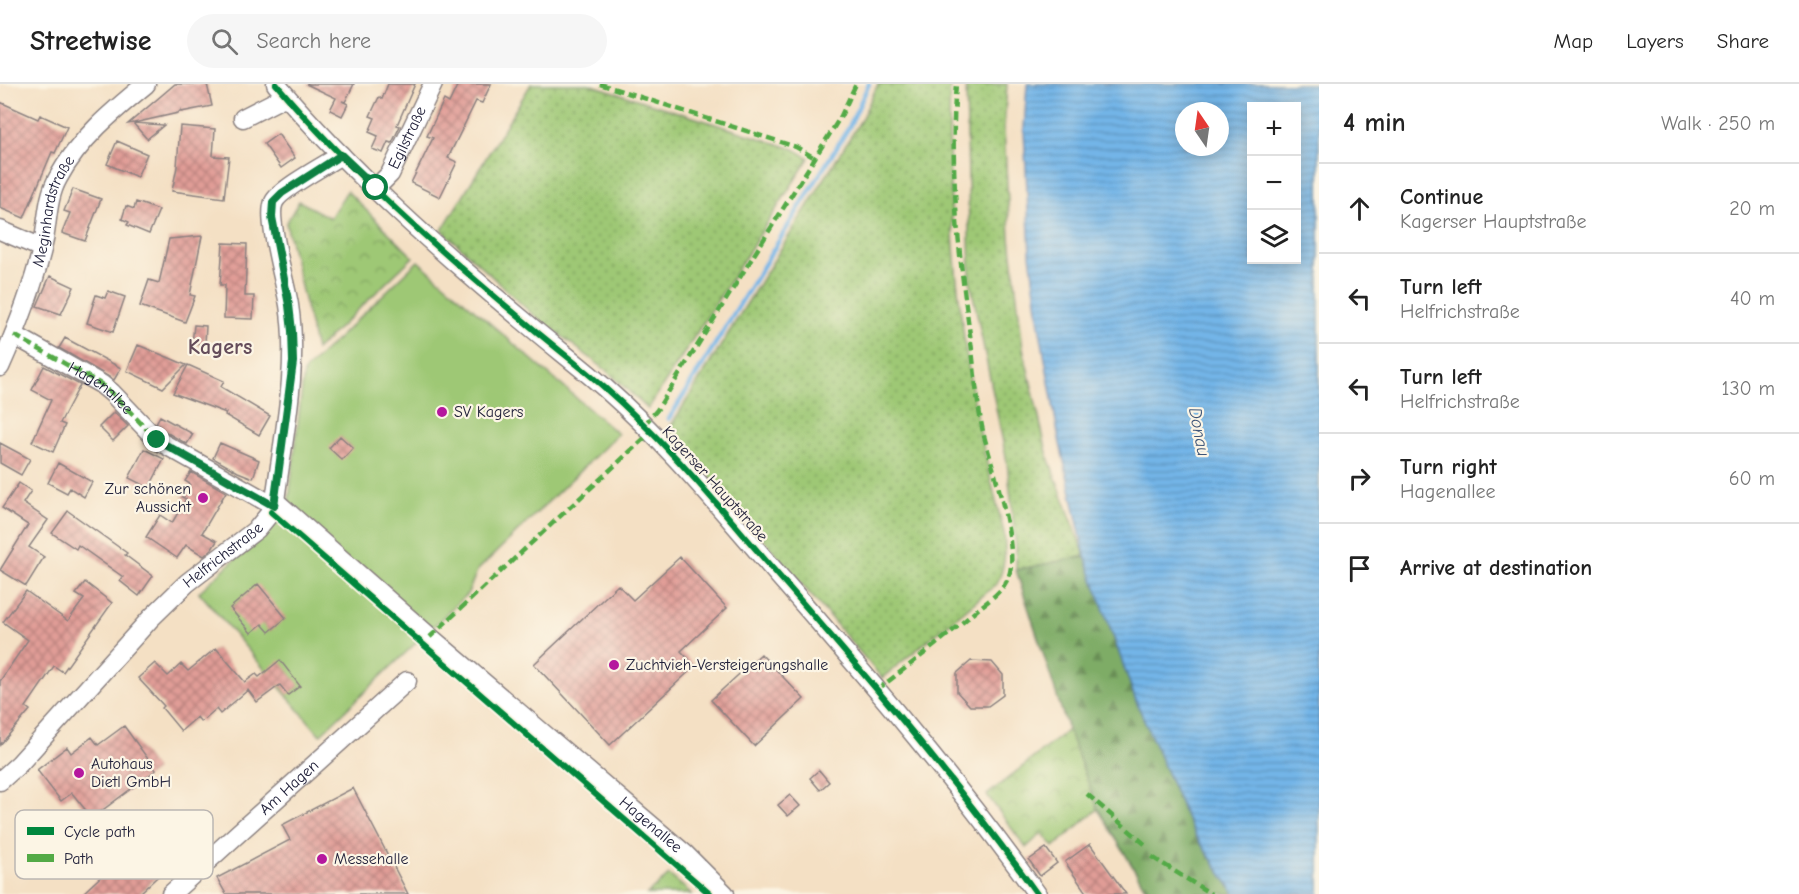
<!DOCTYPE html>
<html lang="en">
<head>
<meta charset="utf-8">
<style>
	body { margin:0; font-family:"Comic Neue",sans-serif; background:#f6f6f6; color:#222 }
	.controls { position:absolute; right:18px; top:18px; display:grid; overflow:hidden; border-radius:0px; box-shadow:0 3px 15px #0003 }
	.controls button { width:54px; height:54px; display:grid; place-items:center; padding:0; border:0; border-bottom:2px solid #e0e0e0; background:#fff; color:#222; font:30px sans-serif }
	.compass { position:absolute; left:1175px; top:18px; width:54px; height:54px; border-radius:50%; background:#fff; box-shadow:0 3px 15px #0003; rotate:347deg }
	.stop { position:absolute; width:18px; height:18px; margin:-14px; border:4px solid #0b8043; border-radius:50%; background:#fff }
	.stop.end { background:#0b8043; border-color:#fff; box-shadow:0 2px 6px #0008 }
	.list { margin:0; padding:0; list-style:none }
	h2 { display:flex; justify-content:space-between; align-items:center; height:78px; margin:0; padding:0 24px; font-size:26px }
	h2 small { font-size:20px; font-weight:400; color:#767676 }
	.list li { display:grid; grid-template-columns:39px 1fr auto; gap:18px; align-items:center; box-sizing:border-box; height:90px; padding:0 24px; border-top:2px solid #e0e0e0 }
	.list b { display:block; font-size:22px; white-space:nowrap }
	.list p { margin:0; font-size:20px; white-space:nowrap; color:#767676 }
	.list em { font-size:20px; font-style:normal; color:#767676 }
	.icon { flex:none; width:33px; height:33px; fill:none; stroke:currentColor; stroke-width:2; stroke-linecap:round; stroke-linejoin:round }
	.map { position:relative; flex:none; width:1319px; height:810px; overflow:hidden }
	header { display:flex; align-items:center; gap:36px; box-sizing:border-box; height:84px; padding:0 30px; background:#fff; border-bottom:2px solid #e0e0e0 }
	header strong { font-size:28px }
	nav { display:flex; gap:33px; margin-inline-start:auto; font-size:21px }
	.search { width:420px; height:54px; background:#f6f6f6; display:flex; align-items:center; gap:15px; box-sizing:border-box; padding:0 21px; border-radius:33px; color:#767676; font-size:22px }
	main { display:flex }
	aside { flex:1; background:#fff }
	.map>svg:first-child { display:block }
</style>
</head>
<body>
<header>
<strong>Streetwise</strong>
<div class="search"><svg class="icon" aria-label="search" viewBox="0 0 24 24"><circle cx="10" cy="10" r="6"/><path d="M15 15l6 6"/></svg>Search here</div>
<nav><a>Map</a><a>Layers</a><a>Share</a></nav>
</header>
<main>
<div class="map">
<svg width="1319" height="810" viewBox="0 0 1319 810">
	<defs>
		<pattern id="grass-dots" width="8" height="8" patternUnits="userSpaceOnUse" patternTransform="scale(1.5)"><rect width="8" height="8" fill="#9ec875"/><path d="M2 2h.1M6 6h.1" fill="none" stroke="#80a261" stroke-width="1.8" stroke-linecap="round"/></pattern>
		<pattern id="forest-firs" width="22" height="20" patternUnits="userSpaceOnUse" patternTransform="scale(1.5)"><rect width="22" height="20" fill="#7eac66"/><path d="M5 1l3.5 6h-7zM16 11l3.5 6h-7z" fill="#678c55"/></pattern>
		<pattern id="park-crowns" width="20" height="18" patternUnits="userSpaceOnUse" patternTransform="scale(1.5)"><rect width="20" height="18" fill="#9ec875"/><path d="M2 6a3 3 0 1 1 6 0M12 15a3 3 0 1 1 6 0" fill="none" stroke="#80a261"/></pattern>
		<pattern id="water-rules" width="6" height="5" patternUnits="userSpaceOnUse" patternTransform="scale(1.5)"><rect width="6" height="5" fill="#73b5e8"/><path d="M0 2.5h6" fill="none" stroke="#5e93bd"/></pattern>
		<pattern id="building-cross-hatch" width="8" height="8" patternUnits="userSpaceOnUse" patternTransform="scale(1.5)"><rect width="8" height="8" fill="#e19d97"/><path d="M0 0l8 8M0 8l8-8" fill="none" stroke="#b6807c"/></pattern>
	</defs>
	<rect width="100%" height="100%" fill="#fcf5e5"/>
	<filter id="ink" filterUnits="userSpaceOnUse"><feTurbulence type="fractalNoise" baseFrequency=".0167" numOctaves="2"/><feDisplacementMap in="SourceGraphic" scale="12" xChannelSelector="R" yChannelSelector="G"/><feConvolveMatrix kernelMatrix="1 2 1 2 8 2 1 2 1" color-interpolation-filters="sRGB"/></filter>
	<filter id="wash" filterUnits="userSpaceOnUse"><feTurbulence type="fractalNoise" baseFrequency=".008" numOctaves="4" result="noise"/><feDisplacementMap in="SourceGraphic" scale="24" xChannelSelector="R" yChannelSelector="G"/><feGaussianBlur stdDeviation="1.35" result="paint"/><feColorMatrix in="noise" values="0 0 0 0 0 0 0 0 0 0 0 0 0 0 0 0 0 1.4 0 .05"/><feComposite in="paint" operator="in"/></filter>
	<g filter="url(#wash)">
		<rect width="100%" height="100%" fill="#f4e0c4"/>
		<path fill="url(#grass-dots)" stroke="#607558" stroke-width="1.5" d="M531,0h58l205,65 15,9 -161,251 -42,-39 -76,-58 -88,-82z
			M878,0h72c-4,103 5,205 22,306 8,48 20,96 32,143 2,20 1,33 -7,51l-115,94 -213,-249 192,-309z
			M966,0h41l-3,45 6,108 13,111 25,109 37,99 -69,14v-24l-9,-84 -37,-182z"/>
		<path fill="url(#forest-firs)" stroke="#506750" stroke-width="1.5" d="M1085,472l51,145 49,114 12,23 38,56h-86l-51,-85 -30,-79 -52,-160z"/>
		<path fill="url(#park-crowns)" stroke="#607558" stroke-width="1.5" d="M347,107l66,66 -97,93 -30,-127 13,-22 31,17z
			M1068,646l30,79 -44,38 -12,-14 -16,15 -39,-53z
			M669,791l23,19h-45z"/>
		<path fill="#9ec875" stroke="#607558" stroke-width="1.5" d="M418,177l200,173 -141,137 -9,22 -148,142 -121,-143 83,-76 7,-17 15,-128z"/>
		<path fill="url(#water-rules)" stroke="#4a6c92" stroke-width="1.5" fill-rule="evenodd" d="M1027,0h292v810h-84l-38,-56 -10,-19 -51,-118 -51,-145 -26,-117 -20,-114 -9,-71 -6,-125zM1252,22h44v154h-44zM1184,27h36v36h-36z"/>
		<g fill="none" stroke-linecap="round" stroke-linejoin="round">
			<path stroke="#73b5e8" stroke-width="4.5" d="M669,335l180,-292 20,-43"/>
		</g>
		<g id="blocks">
			<path fill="url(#building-cross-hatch)" d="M175,0h32l5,22 -31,6v-2l-3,3 -44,10 30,2 -17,14 -14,-16 -5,1z
				M306,0h48l-9,18 -3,-1 6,3 -6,12 -12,-6 6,-12z
				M388,0h27l-18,41 3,1 -8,17 -4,-1 -5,11 -11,-4 6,-13 -9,-4 6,-14 -5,-2 9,-19 3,2z
				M458,0h33l-9,19 -6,-2 -28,57 9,4 -17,35 -29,-14 22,-45 -6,-2 17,-36 5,3z
				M0,18l38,17 2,-4 27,12 -12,26 -3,-1 -28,66 -24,-10z
				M180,42l35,3 -2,27 16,1 -5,41 -52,-7 5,-24z
				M278,50l17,24 -14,10 -17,-24z
				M117,57l30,13 -10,23 -30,-13z
				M73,105l28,10 -16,42 -23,-8 8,-20 -6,-2z
				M136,118l23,8 -10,24 -22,-9 2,-3 -7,-3 4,-13 8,3z
				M202,152l-12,59 5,1 -10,26 -45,-16 9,-26 10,3 10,-44z
				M223,159l24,1 -2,52h9l-1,23 -29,-1 1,-33h-5z
				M50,192l24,11 -13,27 -24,-8z
				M108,207l17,6 -12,35 -26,-9 9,-28 9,3z
				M194,241l12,1 -1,18h-13z
				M65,254l56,30 -7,12 -55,-32z
				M138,261l34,14 14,6 -23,23 -36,-17z
				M188,281l36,16 -3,6 49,29 -11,19 -34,-20 1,-2 -53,-20z
				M44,282l36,19 -20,38 5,2 -12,27 -21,-10 19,-42 -19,-10z
				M114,328l14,14 -15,15 -14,-14z
				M160,332l33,18 -6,10 -23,-13 -8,-8z
				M340,352l13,12 -11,12 -13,-12z
				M0,359l30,16 -9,16 -21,-12z
				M220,359l39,17 -6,18 -15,-6 -25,-14z
				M144,365l20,10 -15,29 -20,-10z
				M58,379l34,19 -8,15 -14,-9 -3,5 -19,-10z
				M191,388l35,20 -24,41 15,8 -5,8 -8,7 -18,-11 -9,13 -31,-21 14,-22 12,8 14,-24 -4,-2 8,-13 -5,-3z
				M19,399l12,8 -8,12 25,17 -19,27 15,10 -18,29 -26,-16 28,-45 -26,-17z
				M68,427l59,42 -2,2 28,21 -14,20 -19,-15 3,-4 -45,-32 -2,4 -24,-16z
				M680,473l47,51 -46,43 14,15 -85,79 -76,-81 84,-79 15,15z
				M85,498l27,21 -49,69 -9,-6 -28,41 4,3 -30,35v-64l28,-41 -25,-18 23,-31 42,30 16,-22 -8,-5z
				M258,500l28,34 -17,14 -7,-8 -11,9 -21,-25z
				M216,564l29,34 11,-8 3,3 21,-17 20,26 -12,9 -8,-10 -23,17 -9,-12 -28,24 -4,-5 -15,13 -4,-5 -16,14 -19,-23 2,-2 -26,-28 17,-15 13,13 13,-12 7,7z
				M761,570l43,45 -50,47 -43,-46z
				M971,577l21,1 11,13v20l-15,11h-18l-13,-14v-19z
				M124,642l32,44 -64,48 -20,-25 -11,8 -24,-31 30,-23 4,6 21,-16 6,8z
				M819,686l10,12 -9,8 -10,-12z
				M353,704l55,106h-182l-9,-16 73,-38 -8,-15z
				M790,711l10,11 -12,10 -10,-11z
				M1090,760l36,50h-39l-22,-32z
				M135,761l15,16 10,-9 11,12 -32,30h-57z
				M1046,764l11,15 -17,13 -11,-16z"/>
		</g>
	</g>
	<g filter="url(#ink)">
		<use href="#blocks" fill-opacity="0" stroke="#8b8180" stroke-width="1.5"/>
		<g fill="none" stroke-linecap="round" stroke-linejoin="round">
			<g stroke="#8b8180" stroke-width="21">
				<g id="minor">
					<path d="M276,0c74,88 167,170 255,243 25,21 50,40 74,61 67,59 123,130 182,197 87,100 173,201 250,309"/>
					<path d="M243,34l43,-22"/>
					<path id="s1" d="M376,104l14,-14 43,-90"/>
					<path d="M0,146l42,18"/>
					<path d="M14,251l87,49 11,9 45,47 117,66"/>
					<path id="s2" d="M0,283c17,-38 32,-77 42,-118 6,-23 4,-50 16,-71 21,-39 55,-67 88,-94"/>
					<path id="s3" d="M275,417l155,136 255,217 40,40"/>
					<path id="s4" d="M0,697l19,-17 132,-146 36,-35 70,-54 14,-17 4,-11c8,-64 24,-131 14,-196 -3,-20 -23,-87 -15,-103 6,-13 53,-38 67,-47"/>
					<path id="s5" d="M171,810l236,-213"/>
				</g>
			</g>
			<use href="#minor" stroke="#fff" stroke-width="18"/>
			<g stroke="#53aa46" stroke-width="4.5" stroke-dasharray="9 4.5" stroke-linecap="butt">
				<path d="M600,0l196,63 19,11"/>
				<path id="s6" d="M14,251l87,49 11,9 45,47 117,66"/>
				<path d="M644,341l13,-15 184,-294 15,-32"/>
				<path d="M430,553l221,-205"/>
				<path d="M877,606c34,-26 68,-52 100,-80 11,-9 25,-18 31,-32 13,-25 -16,-112 -24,-142 -7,-30 -9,-63 -13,-94 -12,-85 -22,-172 -15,-258"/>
				<path d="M1087,710l60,52"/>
				<path d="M1152,773l59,37"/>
			</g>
			<g stroke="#fcf5e5" stroke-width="10">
				<path id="cycleway" d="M276,0c74,88 167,170 255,243 25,21 50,40 74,61 67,59 123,130 182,197 87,100 173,201 250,309
					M271,428l439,382"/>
			</g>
			<use href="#cycleway" stroke="#00873e" stroke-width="6"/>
		</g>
	</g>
	<g fill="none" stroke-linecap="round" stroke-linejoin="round" filter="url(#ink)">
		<path stroke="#0b8043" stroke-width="8" d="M157,356l117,66 19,-144 -1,-31 -3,-26 -17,-88 1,-15 9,-9 59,-38 35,33"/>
	</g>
	<g fill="#b5179e" stroke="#fcf5e5" stroke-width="2">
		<circle cx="442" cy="328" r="6"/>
		<circle cx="203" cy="414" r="6"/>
		<circle cx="614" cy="581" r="6"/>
		<circle cx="79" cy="689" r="6"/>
		<circle cx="322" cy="775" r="6"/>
	</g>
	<g text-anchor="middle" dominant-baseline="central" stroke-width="4.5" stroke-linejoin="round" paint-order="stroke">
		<g font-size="16" fill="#22223b" stroke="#fcf5e5">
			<text stroke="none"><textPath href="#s1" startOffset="60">Egilstraße</textPath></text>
			<text stroke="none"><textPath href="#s2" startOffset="165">Meginhardstraße</textPath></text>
			<text stroke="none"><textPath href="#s6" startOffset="102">Hagenallee</textPath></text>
			<text transform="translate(715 400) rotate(48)">Kagerser Hauptstraße</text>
			<text stroke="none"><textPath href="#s4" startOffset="318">Helfrichstraße</textPath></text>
			<text stroke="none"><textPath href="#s5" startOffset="159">Am Hagen</textPath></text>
			<text stroke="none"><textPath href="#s3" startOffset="496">Hagenallee</textPath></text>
		</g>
		<g font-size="16" fill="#22223b" stroke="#fcf5e5" text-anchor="start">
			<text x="454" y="328">SV Kagers</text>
			<text x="191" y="405" text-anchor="end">Zur schönen<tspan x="191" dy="18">Aussicht</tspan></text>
			<text x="626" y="581">Zuchtvieh-Versteigerungshalle</text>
			<text x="91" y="680">Autohaus<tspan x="91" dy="18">Dietl GmbH</tspan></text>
			<text x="334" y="775">Messehalle</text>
		</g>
		<g font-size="18" font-style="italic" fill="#3e5578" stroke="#fcf5e5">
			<text transform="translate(1199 348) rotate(79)">Donau</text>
		</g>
		<g font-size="22" font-weight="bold" fill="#654d5b" stroke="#fcf5e5">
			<text x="220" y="263">Kagers</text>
		</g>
	</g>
	<rect x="15" y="726" width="198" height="69" rx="9" fill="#fcf5e5" stroke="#bbb6b2" stroke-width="1.5"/>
	<rect x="27" y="743" width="27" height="8" fill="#00873e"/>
	<rect x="27" y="770" width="27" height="8" fill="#53aa46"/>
	<g font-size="16" fill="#22223b">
		<text x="64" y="753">Cycle path</text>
		<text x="64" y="780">Path</text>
	</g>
</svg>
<div class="controls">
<button>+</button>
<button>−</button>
<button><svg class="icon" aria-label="layers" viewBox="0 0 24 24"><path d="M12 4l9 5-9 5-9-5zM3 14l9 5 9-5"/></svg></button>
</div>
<svg class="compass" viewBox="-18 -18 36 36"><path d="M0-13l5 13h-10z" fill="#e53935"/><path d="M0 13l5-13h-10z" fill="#767676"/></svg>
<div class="stop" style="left:376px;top:104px"></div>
<div class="stop end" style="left:157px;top:356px"></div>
</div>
<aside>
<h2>4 min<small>Walk · 250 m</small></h2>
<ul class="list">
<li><svg class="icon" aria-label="ahead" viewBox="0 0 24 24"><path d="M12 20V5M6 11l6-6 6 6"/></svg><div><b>Continue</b><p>Kagerser Hauptstraße</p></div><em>20 m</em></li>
<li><svg class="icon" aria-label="left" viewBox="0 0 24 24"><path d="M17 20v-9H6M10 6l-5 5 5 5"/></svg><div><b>Turn left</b><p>Helfrichstraße</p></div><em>40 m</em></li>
<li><svg class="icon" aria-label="left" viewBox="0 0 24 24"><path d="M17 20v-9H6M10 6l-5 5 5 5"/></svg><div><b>Turn left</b><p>Helfrichstraße</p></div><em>130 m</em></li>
<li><svg class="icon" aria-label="right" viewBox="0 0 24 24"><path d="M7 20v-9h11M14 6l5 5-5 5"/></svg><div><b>Turn right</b><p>Hagenallee</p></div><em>60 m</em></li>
<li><svg class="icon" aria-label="arrive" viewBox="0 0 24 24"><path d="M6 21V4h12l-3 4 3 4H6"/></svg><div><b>Arrive at destination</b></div></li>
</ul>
</aside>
</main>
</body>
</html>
